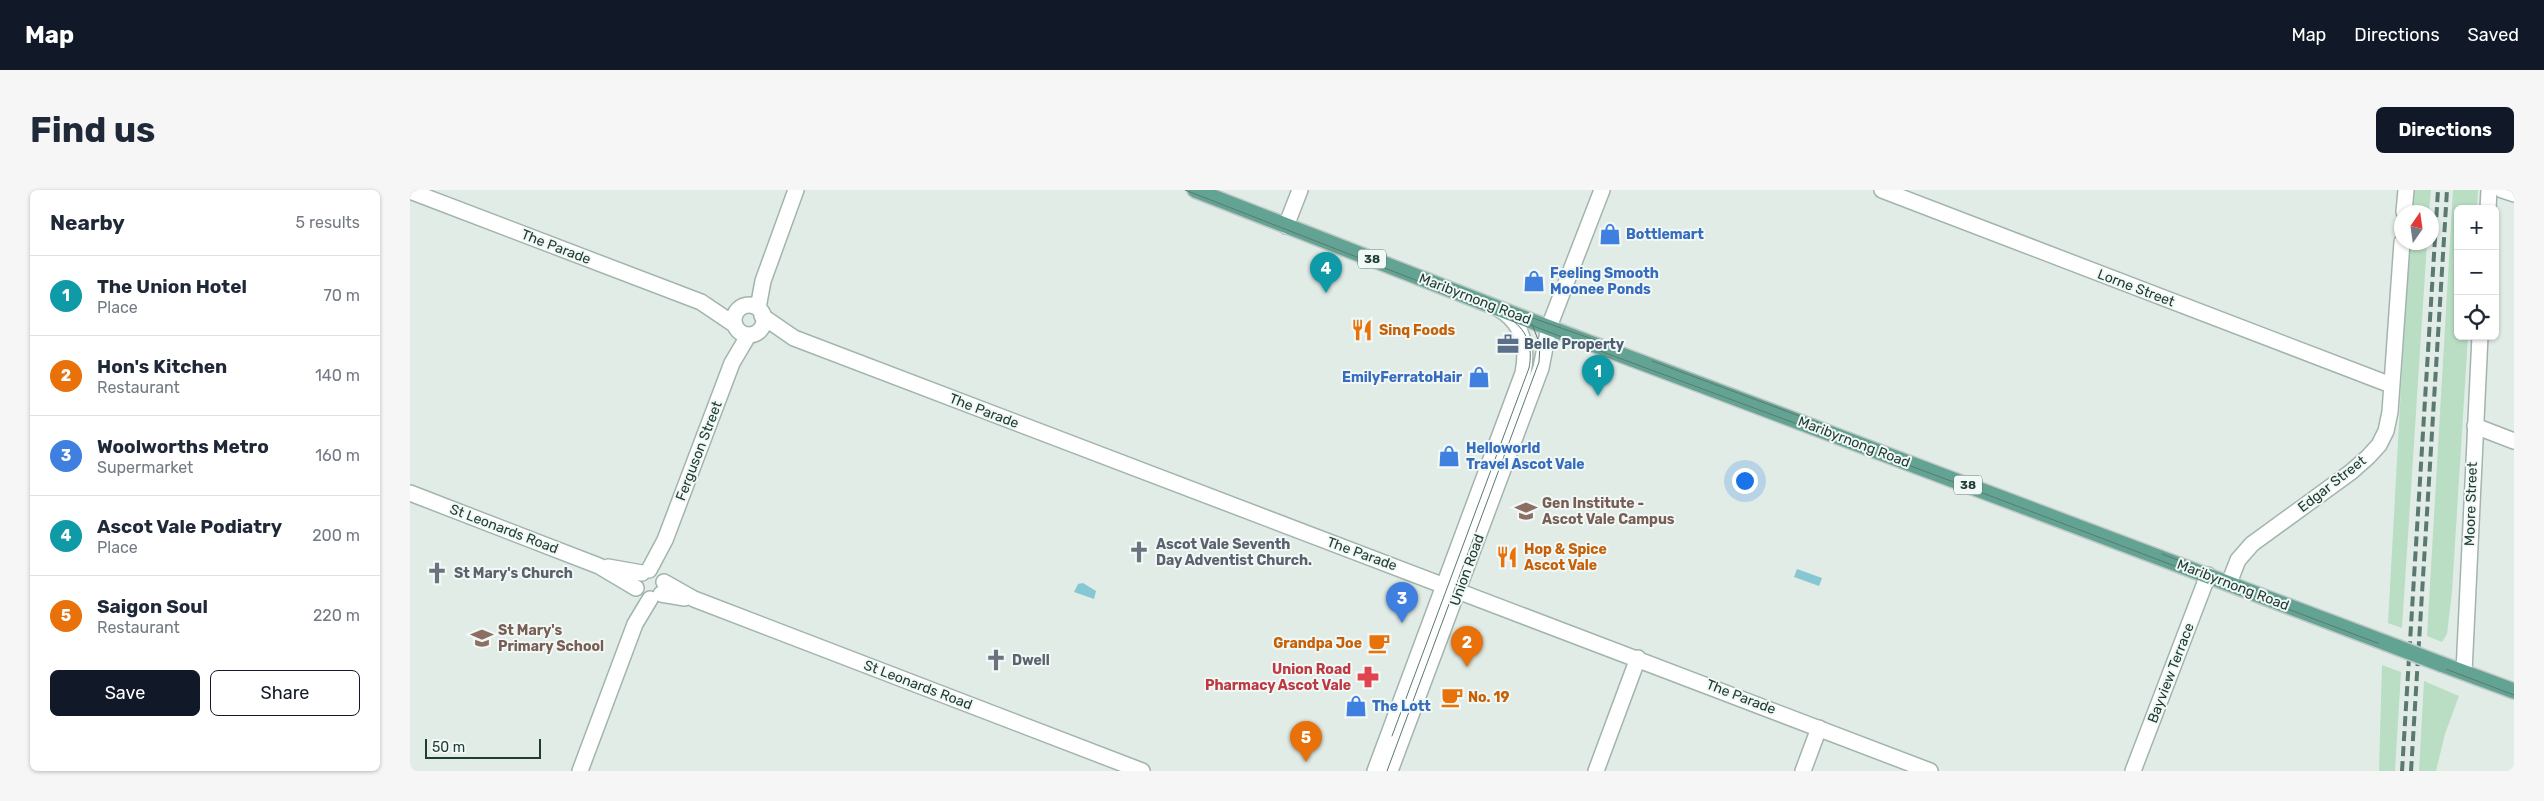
<!DOCTYPE html>
<html lang="en">
<head>
<meta charset="utf-8">
<style>
	body { margin:0; font-family:Rubik,sans-serif; background:#f6f6f7; color:#1f2937 }
	.controls { position:absolute; right:15px; top:15px; display:grid; overflow:hidden; border-radius:8px; box-shadow:0 1px 4px #0004 }
	.controls button { width:45px; height:45px; display:grid; place-items:center; padding:0; border:0; border-bottom:1px solid #e0e1e3; background:#fff; color:#1f2937; font:25px sans-serif }
	.compass { position:absolute; left:1984px; top:15px; width:45px; height:45px; border-radius:50%; background:#fff; box-shadow:0 1px 4px #0004; rotate:13deg }
	.scale { position:absolute; left:15px; bottom:12px; width:116px; box-sizing:border-box; padding-left:5px; border:2px solid #203d35; border-top:0; font-size:14px; line-height:18px; white-space:nowrap; color:#203d35; -webkit-text-stroke:4px #f1f8f5; paint-order:stroke }
	.you { position:absolute; left:1334px; top:290px; width:18px; height:18px; margin:-12px; border:4px solid #fff; border-radius:50%; background:#1a73e8; box-shadow:0 0 0 8px #1a73e833 }
	.badge { display:grid; place-items:center; width:32px; height:32px; border-radius:50%; background:#111827; color:#fff; font-size:16px; font-weight:700 }
	.pin { position:absolute; translate:-50% -41px; filter:drop-shadow(0 1px 2px #0008) }
	.pin::after { content:''; position:absolute; top:26px; width:18px; height:15px; background:inherit; clip-path:polygon(0 0,100% 0,50% 100%) }
	.list { margin:0; padding:0; list-style:none }
	h2 { display:flex; justify-content:space-between; align-items:center; height:65px; margin:0; padding:0 20px; font-size:21px }
	h2 small { font-size:16px; font-weight:400; color:#747a83 }
	.list li { display:grid; grid-template-columns:32px 1fr auto; gap:15px; align-items:center; box-sizing:border-box; height:80px; padding:0 20px; border-top:1px solid #e0e1e3 }
	.list b { display:block; font-size:19px; white-space:nowrap }
	.list p { margin:0; font-size:16px; white-space:nowrap; color:#747a83 }
	.list em { font-size:16px; font-style:normal; color:#747a83 }
	.actions { display:flex; gap:10px; padding:15px 20px }
	.actions a { flex:1; padding:11px 0; border:1px solid #111827; border-radius:8px; text-align:center; font-size:18px; color:#111827 }
	.actions .main { background:#111827; color:#fff }
	.icon { flex:none; width:28px; height:28px; fill:none; stroke:currentColor; stroke-width:2; stroke-linecap:round; stroke-linejoin:round }
	.map { position:relative; flex:none; width:2104px; height:581px; overflow:hidden; border-radius:8px }
	header { display:flex; align-items:center; gap:30px; box-sizing:border-box; height:70px; padding:0 25px; background:#111827; color:#fff }
	header strong { font-size:24px }
	nav { display:flex; gap:28px; margin-inline-start:auto; font-size:18px }
	.intro { display:flex; align-items:center; justify-content:space-between; box-sizing:border-box; height:120px; padding:0 30px }
	h1 { margin:0; font-size:35px }
	.button { padding:12px 22px; border-radius:8px; background:#111827; color:#fff; font-size:18px; font-weight:700 }
	main { display:flex; gap:30px; padding:0 30px }
	aside { flex:1; background:#fff; border-radius:8px; box-shadow:0 1px 4px #0004 }
	.map>svg:first-child { display:block }
</style>
</head>
<body>
<header>
<strong>Map</strong>
<nav><a>Map</a><a>Directions</a><a>Saved</a></nav>
</header>
<div class="intro"><h1>Find us</h1><a class="button">Directions</a></div>
<main>
<aside>
<h2>Nearby<small>5 results</small></h2>
<ul class="list">
<li><span class="badge" style="background:#0f9aa8">1</span><div><b>The Union Hotel</b><p>Place</p></div><em>70 m</em></li>
<li><span class="badge" style="background:#e8710a">2</span><div><b>Hon's Kitchen</b><p>Restaurant</p></div><em>140 m</em></li>
<li><span class="badge" style="background:#3f7fe0">3</span><div><b>Woolworths Metro</b><p>Supermarket</p></div><em>160 m</em></li>
<li><span class="badge" style="background:#0f9aa8">4</span><div><b>Ascot Vale Podiatry</b><p>Place</p></div><em>200 m</em></li>
<li><span class="badge" style="background:#e8710a">5</span><div><b>Saigon Soul</b><p>Restaurant</p></div><em>220 m</em></li>
</ul>
<div class="actions"><a class="main">Save</a><a>Share</a></div>
</aside>
<div class="map">
<svg width="2104" height="581" viewBox="0 0 2104 581">
	<rect width="100%" height="100%" fill="#e1ece7"/>
	<path fill="#b9dec3" d="M2003,0h18l-2,22h-18z
		M2043,0h25l-1,19h-19v127h10l-16,256 -5,42 -5,8 -15,-6z
		M1999,53h18l-25,385 -14,-5z
		M1972,475l19,7 -6,99h-16z
		M2014,491l35,15 -14,38 -9,37h-17z"/>
	<path fill="#86c7d3" d="M1387,379l25,9 -3,8 -25,-9z
		M673,393l13,8 -2,8 -20,-7 4,-8z"/>
	<g fill="none" stroke-linecap="round" stroke-linejoin="round">
		<g stroke="#a3b4ae" stroke-width="18">
			<path id="minor" d="M1472,0l509,195
				M2092,0l12,4
				M0,1l291,111 34,23
				M1994,22l2,-22
				M876,36l14,-36
				M324 130a15 15 0 1 1 30 0a15 15 0 1 1-30 0Z
				M348,118l5,-27 33,-91
				M352,126l32,22 1136,433
				M1139,137l53,-137
				M2065,236l39,15
				M0,303l189,73 37,22
				M198,377l34,6
				M239,380l16,-30 67,-177 16,-27
				M254,392l30,17 448,172
				M1819,393l9,-23 14,-16 99,-72 17,-15 11,-12 7,-14 4,-19 12,-170
				M251,404l24,4
				M170,581l55,-147 15,-25
				M1186,581l42,-113
				M1393,581l16,-43
				M1723,581l75,-196"/>
		</g>
		<g stroke="#a3b4ae" stroke-width="18">
			<path id="tertiary" d="M2078,19l1,-19
				M2054,482l16,-336
				M965,581l148,-398c5,-25 0,-50 -24,-64
				M980,581l151,-403 8,-41"/>
		</g>
		<g stroke="#c1c9c6" stroke-width="18">
			<path id="primary" d="M785,0l310,121 881,332
				M2031,474l73,27"/>
		</g>
		<use href="#minor" stroke="#fff" stroke-width="15"/>
		<use href="#tertiary" stroke="#fff" stroke-width="15"/>
		<use href="#primary" stroke="#63a393" stroke-width="15"/>
		<path stroke="#5b7971" stroke-width="1" d="M775,0l361,141 405,150 563,214
			M1117,126l68,24
			M1242,171l166,62
			M1752,364l95,36
			M982,546l137,-368c4,-20 -1,-36 -17,-48
			M977,581l152,-409 1,-17 -8,-21"/>
		<path stroke="#5b7971" stroke-width="4" stroke-dasharray="10 5" stroke-linecap="butt" d="M1992,581l36,-581
			M2001,581l36,-581"/>
		<g stroke="#c1c9c6" stroke-width="18" stroke-linecap="butt">
			<path id="primary-bridge" d="M1976,453l55,21"/>
		</g>
		<use href="#primary-bridge" stroke="#63a393" stroke-width="15"/>
	</g>
	<defs>
		<g id="shop-bare" transform="scale(1.725)"><path d="M-5-2.5h2.3a2.7 3.5 0 0 1 5.4 0H5L5.5 6h-11ZM-1.5-2.5h3a1.5 2.3 0 0 0-3 0Z" fill="#3f7fe0" stroke="#f1f8f5" stroke-width="2.5" paint-order="stroke"/></g>
		<g id="restaurant-bare" transform="scale(1.725)"><path d="M-5-6h1v4h1v-4h1v4h1v-4h1v5L-1.5 .5V6h-2V.5L-5-1ZM5-6V6H3V1.5H1.5Q1.5-4 5-6Z" fill="#e8710a" stroke="#f1f8f5" stroke-width="2.5" paint-order="stroke"/></g>
		<g id="office-bare" transform="scale(1.725)"><path d="M-6-3h4V-5.5h4V-3h4V5H-6ZM-1-4.5V-3h2v-1.5ZM-6 0V1H6V0Z" fill="#5c6f8a" stroke="#f1f8f5" stroke-width="2.5" paint-order="stroke"/></g>
		<g id="university-bare" transform="scale(1.725)"><path d="M0-5L7-2L0 1L-7-2ZM-4 1L0 2.5L4 1V4Q0 6-4 4Z" fill="#8d6e63" stroke="#f1f8f5" stroke-width="2.5" paint-order="stroke"/></g>
		<g id="church-bare" transform="scale(1.725)"><path d="M-1.2-6h2.4v3.5h3.3v2.4h-3.3V6h-2.4V-.1h-3.3v-2.4h3.3Z" fill="#6b7280" stroke="#f1f8f5" stroke-width="2.5" paint-order="stroke"/></g>
		<g id="school-bare" transform="scale(1.725)"><path d="M0-5L7-2L0 1L-7-2ZM-4 1L0 2.5L4 1V4Q0 6-4 4Z" fill="#8d6e63" stroke="#f1f8f5" stroke-width="2.5" paint-order="stroke"/></g>
		<g id="cafe-bare" transform="scale(1.725)"><path d="M-5.5-4.5H6V0H3Q3 3.5 0 3.5H-2.5Q-5.5 3.5-5.5 0ZM3-3.2v2h1.7v-2ZM-6 4.5H4V6H-6Z" fill="#e8710a" stroke="#f1f8f5" stroke-width="2.5" paint-order="stroke"/></g>
		<g id="pharmacy-bare" transform="scale(1.725)"><path d="M-2-6h4v4h4v4h-4v4h-4v-4h-4v-4h4Z" fill="#e0444e" stroke="#f1f8f5" stroke-width="2.5" paint-order="stroke"/></g>
	</defs>
	<g fill-rule="evenodd">
		<use href="#shop-bare" x="1200" y="44"/>
		<use href="#shop-bare" x="1124" y="91"/>
		<use href="#restaurant-bare" x="952" y="140"/>
		<use href="#office-bare" x="1098" y="154"/>
		<use href="#shop-bare" x="1069" y="187"/>
		<use href="#shop-bare" x="1039" y="266"/>
		<use href="#university-bare" x="1116" y="321"/>
		<use href="#church-bare" x="729" y="362"/>
		<use href="#restaurant-bare" x="1097" y="367"/>
		<use href="#church-bare" x="27" y="383"/>
		<use href="#school-bare" x="72" y="448"/>
		<use href="#cafe-bare" x="969" y="453"/>
		<use href="#church-bare" x="586" y="470"/>
		<use href="#pharmacy-bare" x="958" y="487"/>
		<use href="#cafe-bare" x="1042" y="507"/>
		<use href="#shop-bare" x="946" y="516"/>
	</g>
	<g text-anchor="middle" dominant-baseline="central" stroke-width="4" stroke-linejoin="round" paint-order="stroke">
		<g fill="#f1f8f5" stroke="#5f756f" stroke-width="1">
			<rect x="948" y="59.5" width="28" height="19" rx="4"/>
			<rect x="1544" y="285.5" width="28" height="19" rx="4"/>
		</g>
		<g font-size="12" font-weight="bold" fill="#203d35">
			<text x="962" y="69">38</text>
			<text x="1558" y="295">38</text>
		</g>
		<g font-size="14" font-weight="bold" fill="#366cbe" stroke="#f1f8f5" text-anchor="start">
			<text x="1216" y="44">Bottlemart</text>
			<text x="1140" y="83">Feeling Smooth<tspan x="1140" dy="16">Moonee Ponds</tspan></text>
			<text x="1052" y="187" text-anchor="end">EmilyFerratoHair</text>
			<text x="1056" y="258">Helloworld<tspan x="1056" dy="16">Travel Ascot Vale</tspan></text>
			<text x="962" y="516">The Lott</text>
		</g>
		<g font-size="14" fill="#203d35" stroke="#f1f8f5">
			<text transform="translate(146 57) rotate(21)">The Parade</text>
			<text transform="translate(1726 98) rotate(21)">Lorne Street</text>
			<text transform="translate(1065 109) rotate(21)">Maribyrnong Road</text>
			<text transform="translate(574 221) rotate(21)">The Parade</text>
			<text transform="translate(1444 252) rotate(21)">Maribyrnong Road</text>
			<text transform="translate(289 261) rotate(-69)">Ferguson Street</text>
			<text transform="translate(1922 294) rotate(-38)">Edgar Street</text>
			<text transform="translate(2061 314) rotate(-88)">Moore Street</text>
			<text transform="translate(94 339) rotate(21)">St Leonards Road</text>
			<text transform="translate(952 364) rotate(20)">The Parade</text>
			<text transform="translate(1057 380) rotate(-70)">Union Road</text>
			<text transform="translate(1823 395) rotate(21)">Maribyrnong Road</text>
			<text transform="translate(1761 483) rotate(-69)">Bayview Terrace</text>
			<text transform="translate(508 495) rotate(21)">St Leonards Road</text>
			<text transform="translate(1331 507) rotate(21)">The Parade</text>
		</g>
		<g font-size="14" font-weight="bold" fill="#c56008" stroke="#f1f8f5" text-anchor="start">
			<text x="969" y="140">Sinq Foods</text>
			<text x="1114" y="359">Hop &amp; Spice<tspan x="1114" dy="16">Ascot Vale</tspan></text>
			<text x="952" y="453" text-anchor="end">Grandpa Joe</text>
			<text x="1058" y="507">No. 19</text>
		</g>
		<g font-size="14" font-weight="bold" fill="#4e5e75" stroke="#f1f8f5" text-anchor="start">
			<text x="1114" y="154">Belle Property</text>
		</g>
		<g font-size="14" font-weight="bold" fill="#785e54" stroke="#f1f8f5" text-anchor="start">
			<text x="1132" y="313">Gen Institute -<tspan x="1132" dy="16">Ascot Vale Campus</tspan></text>
			<text x="88" y="440">St Mary's<tspan x="88" dy="16">Primary School</tspan></text>
		</g>
		<g font-size="14" font-weight="bold" fill="#5b616d" stroke="#f1f8f5" text-anchor="start">
			<text x="746" y="354">Ascot Vale Seventh<tspan x="746" dy="16">Day Adventist Church.</tspan></text>
			<text x="44" y="383">St Mary's Church</text>
			<text x="602" y="470">Dwell</text>
		</g>
		<g font-size="14" font-weight="bold" fill="#be3a42" stroke="#f1f8f5" text-anchor="end">
			<text x="941" y="479">Union Road<tspan x="941" dy="16">Pharmacy Ascot Vale</tspan></text>
		</g>
	</g>
</svg>
<div class="controls">
<button>+</button>
<button>−</button>
<button><svg class="icon" aria-label="locate" viewBox="0 0 24 24"><circle cx="12" cy="12" r="6"/><path d="M12 2v4M12 18v4M2 12h4M18 12h4"/></svg></button>
</div>
<svg class="compass" viewBox="-18 -18 36 36"><path d="M0-13l5 13h-10z" fill="#e53935"/><path d="M0 13l5-13h-10z" fill="#747a83"/></svg>
<div class="scale">50 m</div>
<div class="you"></div>
<div class="pin badge" style="left:1188px;top:206px;background:#0f9aa8">1</div>
<div class="pin badge" style="left:1057px;top:477px;background:#e8710a">2</div>
<div class="pin badge" style="left:992px;top:433px;background:#3f7fe0">3</div>
<div class="pin badge" style="left:916px;top:103px;background:#0f9aa8">4</div>
<div class="pin badge" style="left:896px;top:572px;background:#e8710a">5</div>
</div>
</main>
</body>
</html>
